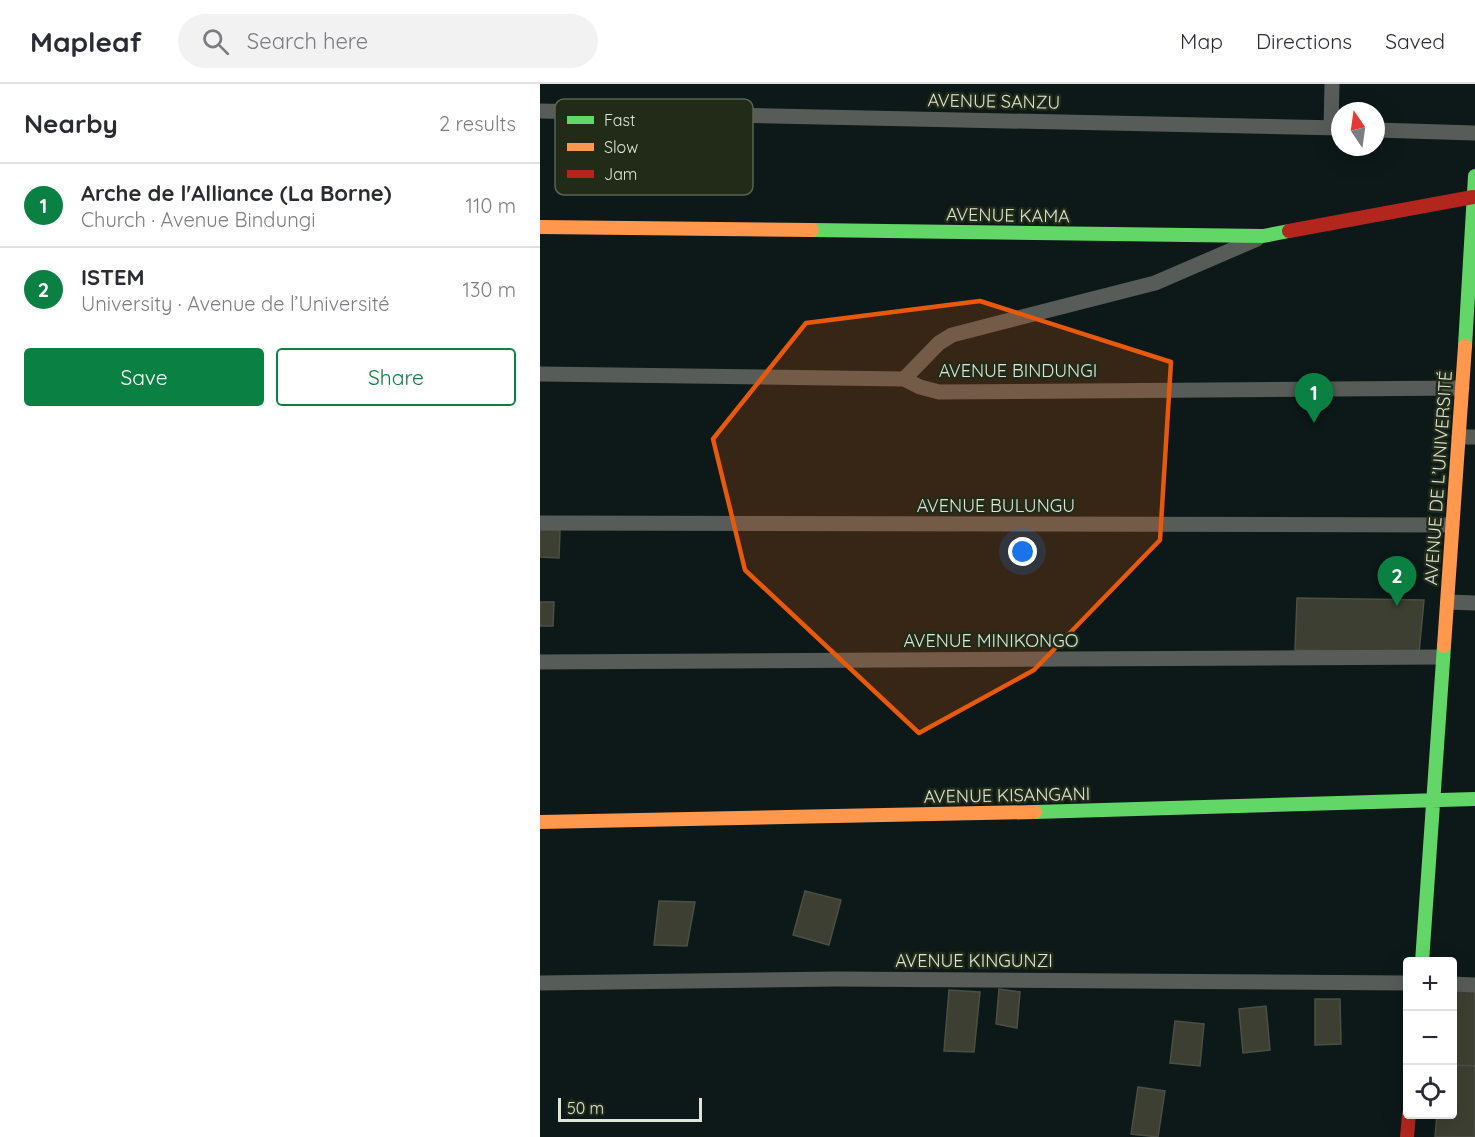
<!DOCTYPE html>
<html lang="en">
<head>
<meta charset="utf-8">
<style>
	body { margin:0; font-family:Quicksand,sans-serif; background:#f2f2f3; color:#2b2b33 }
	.controls { position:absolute; right:18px; bottom:18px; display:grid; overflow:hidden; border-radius:6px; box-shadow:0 6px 24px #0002 }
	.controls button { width:54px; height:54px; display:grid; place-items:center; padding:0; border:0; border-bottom:2px solid #e1e1e2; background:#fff; color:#2b2b33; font:30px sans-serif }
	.compass { position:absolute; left:791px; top:18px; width:54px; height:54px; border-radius:50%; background:#fff; box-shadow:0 6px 24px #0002; rotate:347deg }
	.scale { position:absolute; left:18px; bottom:15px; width:144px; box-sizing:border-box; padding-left:6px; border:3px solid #dee5d9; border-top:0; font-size:16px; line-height:21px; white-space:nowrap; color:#dee5d9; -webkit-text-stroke:4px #212b18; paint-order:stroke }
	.you { position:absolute; left:483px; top:468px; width:21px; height:21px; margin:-15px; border:4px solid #fff; border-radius:50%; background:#1a73e8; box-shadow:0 0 0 9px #1a73e833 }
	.badge { display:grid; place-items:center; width:39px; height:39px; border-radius:50%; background:#0b8043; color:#fff; font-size:20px; font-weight:700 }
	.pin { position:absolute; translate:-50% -50px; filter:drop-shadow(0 2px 3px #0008) }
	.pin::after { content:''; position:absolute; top:32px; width:21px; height:18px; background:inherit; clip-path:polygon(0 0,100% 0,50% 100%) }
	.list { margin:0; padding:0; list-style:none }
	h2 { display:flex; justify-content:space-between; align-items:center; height:78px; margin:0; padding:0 24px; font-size:26px }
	h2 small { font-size:20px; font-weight:400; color:#7c7c81 }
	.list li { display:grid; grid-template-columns:39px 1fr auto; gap:18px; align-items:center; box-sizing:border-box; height:84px; padding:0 24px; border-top:2px solid #e1e1e2 }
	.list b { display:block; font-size:22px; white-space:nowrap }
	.list p { margin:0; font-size:20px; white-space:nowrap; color:#7c7c81 }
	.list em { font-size:20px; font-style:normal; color:#7c7c81 }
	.actions { display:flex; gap:12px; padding:18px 24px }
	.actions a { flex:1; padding:14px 0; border:2px solid #0b8043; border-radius:6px; text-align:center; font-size:21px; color:#0b8043 }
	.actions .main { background:#0b8043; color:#fff }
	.icon { flex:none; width:33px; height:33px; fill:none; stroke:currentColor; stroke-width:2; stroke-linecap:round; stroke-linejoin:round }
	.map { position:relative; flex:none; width:935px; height:1053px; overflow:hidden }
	header { display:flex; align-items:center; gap:36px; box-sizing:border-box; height:84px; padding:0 30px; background:#fff; border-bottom:2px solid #e1e1e2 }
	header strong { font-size:28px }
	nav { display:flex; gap:33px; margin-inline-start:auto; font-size:21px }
	.search { width:420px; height:54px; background:#f2f2f3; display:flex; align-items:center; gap:15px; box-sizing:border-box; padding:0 21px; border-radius:33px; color:#7c7c81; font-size:22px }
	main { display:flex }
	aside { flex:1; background:#fff }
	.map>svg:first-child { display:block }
</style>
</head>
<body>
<header>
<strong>Mapleaf</strong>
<div class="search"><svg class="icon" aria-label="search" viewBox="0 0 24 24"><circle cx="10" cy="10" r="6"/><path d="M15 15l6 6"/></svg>Search here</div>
<nav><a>Map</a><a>Directions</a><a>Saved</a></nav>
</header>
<main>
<aside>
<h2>Nearby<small>2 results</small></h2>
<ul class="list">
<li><span class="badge">1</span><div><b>Arche de l'Alliance (La Borne)</b><p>Church · Avenue Bindungi</p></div><em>110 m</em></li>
<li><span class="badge">2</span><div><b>ISTEM</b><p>University · Avenue de l’Université</p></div><em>130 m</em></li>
</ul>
<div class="actions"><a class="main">Save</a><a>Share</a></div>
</aside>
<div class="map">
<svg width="935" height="1053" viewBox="0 0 935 1053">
	<rect width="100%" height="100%" fill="#21271c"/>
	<path fill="#0c1918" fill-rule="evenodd" d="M0,0h935v1053h-935zM800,27h36v36h-36zM868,878h44v152h-44z"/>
	<path fill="#3d3f32" stroke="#4c4f44" stroke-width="1.5" d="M0,445l20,1 -1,28 -19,-1z
		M757,514l127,2 -5,53 -124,-3z
		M0,518h14l-1,24h-13z
		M265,807l36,9 -12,45 -36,-10z
		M119,817l36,1 -8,44 -33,-1z
		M912,899l23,1v82l-23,-1z
		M459,905l21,3 -3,36 -21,-4z
		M409,906l31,2 -6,60 -30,-1z
		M775,915h25l1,45 -26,1z
		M726,922l4,44 -27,3 -4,-44z
		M635,937l29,3 -4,42 -30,-3z
		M912,981l23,1v71h-40l2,-23h15z
		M598,1003l27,4 -7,46 -27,-3z"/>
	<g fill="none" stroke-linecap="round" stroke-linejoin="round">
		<path stroke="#585c58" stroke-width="15" d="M0,27l800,17
			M791,44l1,-44
			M836,46l99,3
			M0,290l364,5 16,8 19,5 523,-4
			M364,295l35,-36 13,-8 203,-52 102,-44
			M919,353h16
			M0,439l912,2
			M908,518l27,1
			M0,578l903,-5
			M0,899l296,-4 572,4
			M912,900l23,1"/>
		<path stroke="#63d668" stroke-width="14" d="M272,146l451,6 26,-5
			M925,262l10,-170
			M495,728l440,-13
			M882,878l22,-316"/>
		<path stroke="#ff974d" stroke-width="14" d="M0,143l272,3
			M904,562l21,-300
			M0,738l495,-10"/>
		<path stroke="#b3261e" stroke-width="14" d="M749,147l184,-34
			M867,1053l2,-23"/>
	</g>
	<path fill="#e8590c" fill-opacity="0.2" stroke="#e8590c" stroke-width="4.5" stroke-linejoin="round" d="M440,217l191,61 -11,178 -126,130 -115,63 -174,-163 -32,-131 93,-116z"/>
	<g text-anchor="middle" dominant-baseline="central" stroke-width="5" stroke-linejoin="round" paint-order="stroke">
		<g font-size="18" fill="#dee5d9" stroke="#212b18">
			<text transform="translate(454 17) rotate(1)">AVENUE SANZU</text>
			<text transform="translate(468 131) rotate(1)">AVENUE KAMA</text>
			<text x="478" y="286">AVENUE BINDUNGI</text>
			<text transform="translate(898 394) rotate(-86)">AVENUE DE L’UNIVERSITÉ</text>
			<text x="456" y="421">AVENUE BULUNGU</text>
			<text x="451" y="556">AVENUE MINIKONGO</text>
			<text transform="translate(467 711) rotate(-1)">AVENUE KISANGANI</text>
			<text x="434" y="876">AVENUE KINGUNZI</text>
		</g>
	</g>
	<rect x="15" y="15" width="198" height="96" rx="9" fill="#212b18" stroke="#5a6352" stroke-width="1.5"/>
	<rect x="27" y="32" width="27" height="8" fill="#63d668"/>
	<rect x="27" y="59" width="27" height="8" fill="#ff974d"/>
	<rect x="27" y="86" width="27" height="8" fill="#b3261e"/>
	<g font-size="16" fill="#dee5d9">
		<text x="64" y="42">Fast</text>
		<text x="64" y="69">Slow</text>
		<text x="64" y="96">Jam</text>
	</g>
</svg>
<div class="controls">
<button>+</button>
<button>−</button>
<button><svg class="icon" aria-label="locate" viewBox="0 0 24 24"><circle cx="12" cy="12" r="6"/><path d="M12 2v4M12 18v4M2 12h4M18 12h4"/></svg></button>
</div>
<svg class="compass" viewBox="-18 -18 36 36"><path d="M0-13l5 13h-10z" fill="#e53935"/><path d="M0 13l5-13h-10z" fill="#7c7c81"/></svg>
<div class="scale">50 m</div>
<div class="you"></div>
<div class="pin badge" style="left:774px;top:339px">1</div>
<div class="pin badge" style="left:857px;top:522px">2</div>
</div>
</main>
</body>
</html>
